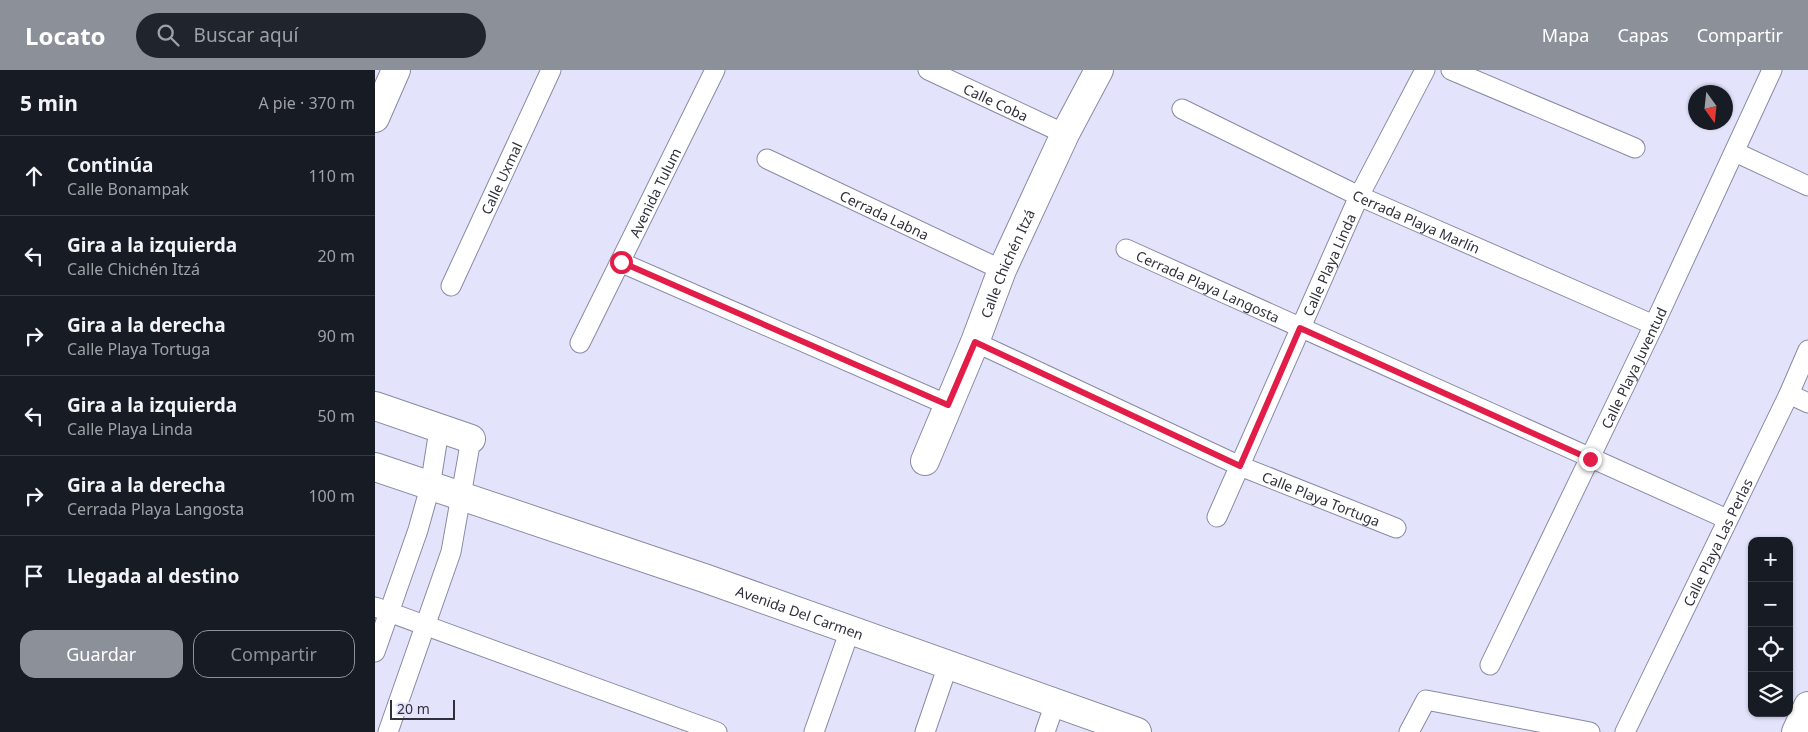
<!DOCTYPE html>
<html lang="es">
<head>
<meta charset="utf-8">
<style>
	body { margin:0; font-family:"Noto Sans",sans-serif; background:#20242c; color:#f1f3f6 }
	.controls { position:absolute; right:15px; bottom:15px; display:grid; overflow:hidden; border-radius:10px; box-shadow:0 1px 4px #0004 }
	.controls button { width:45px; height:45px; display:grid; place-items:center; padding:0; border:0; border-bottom:1px solid #363941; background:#171b24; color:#f1f3f6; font:25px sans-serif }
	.compass { position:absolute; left:1313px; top:15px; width:45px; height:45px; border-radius:50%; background:#171b24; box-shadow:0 1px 4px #0004; rotate:165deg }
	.scale { position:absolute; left:15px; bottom:12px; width:65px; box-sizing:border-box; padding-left:5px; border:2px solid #2f303b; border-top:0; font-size:14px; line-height:18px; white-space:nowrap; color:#2f303b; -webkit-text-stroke:4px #e3e4fc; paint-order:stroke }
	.stop { position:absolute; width:15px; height:15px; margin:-11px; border:4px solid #e11d48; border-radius:50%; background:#fff }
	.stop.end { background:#e11d48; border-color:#fff; box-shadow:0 1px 5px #0008 }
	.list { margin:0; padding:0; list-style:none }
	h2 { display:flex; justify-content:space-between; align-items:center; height:65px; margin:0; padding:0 20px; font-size:21px }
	h2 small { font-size:16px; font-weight:400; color:#9ea1a6 }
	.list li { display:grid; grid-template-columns:32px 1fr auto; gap:15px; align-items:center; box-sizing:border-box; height:80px; padding:0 20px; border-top:1px solid #363941 }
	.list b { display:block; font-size:19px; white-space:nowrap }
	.list p { margin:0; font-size:16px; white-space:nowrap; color:#9ea1a6 }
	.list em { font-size:16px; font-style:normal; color:#9ea1a6 }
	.actions { display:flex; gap:10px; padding:15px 20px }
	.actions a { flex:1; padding:11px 0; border:1px solid #8c9099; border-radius:15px; text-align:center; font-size:18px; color:#8c9099 }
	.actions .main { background:#8c9099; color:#fff }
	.icon { flex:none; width:28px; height:28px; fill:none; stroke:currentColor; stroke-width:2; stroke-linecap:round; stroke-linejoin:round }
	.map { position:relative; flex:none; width:1433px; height:662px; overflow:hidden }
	header { display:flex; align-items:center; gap:30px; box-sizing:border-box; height:70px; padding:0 25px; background:#8c9099; color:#fff }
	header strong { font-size:24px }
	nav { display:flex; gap:28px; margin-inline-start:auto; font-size:18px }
	.search { width:350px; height:45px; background:#20242c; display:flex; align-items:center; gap:12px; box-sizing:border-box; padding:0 18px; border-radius:28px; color:#9ea1a6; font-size:19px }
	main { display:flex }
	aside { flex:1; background:#171b24 }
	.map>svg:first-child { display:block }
</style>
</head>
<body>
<header>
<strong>Locato</strong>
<div class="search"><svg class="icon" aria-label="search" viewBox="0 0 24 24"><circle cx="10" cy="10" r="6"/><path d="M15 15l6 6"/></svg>Buscar aquí</div>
<nav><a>Mapa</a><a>Capas</a><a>Compartir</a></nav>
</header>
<main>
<aside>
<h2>5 min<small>A pie · 370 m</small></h2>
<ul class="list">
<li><svg class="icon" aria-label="ahead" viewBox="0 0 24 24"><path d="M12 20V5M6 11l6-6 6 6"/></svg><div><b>Continúa</b><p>Calle Bonampak</p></div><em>110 m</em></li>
<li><svg class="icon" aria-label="left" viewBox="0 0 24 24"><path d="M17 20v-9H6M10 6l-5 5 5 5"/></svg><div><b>Gira a la izquierda</b><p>Calle Chichén Itzá</p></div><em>20 m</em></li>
<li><svg class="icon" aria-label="right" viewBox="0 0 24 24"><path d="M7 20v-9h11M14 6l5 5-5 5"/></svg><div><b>Gira a la derecha</b><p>Calle Playa Tortuga</p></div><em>90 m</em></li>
<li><svg class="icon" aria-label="left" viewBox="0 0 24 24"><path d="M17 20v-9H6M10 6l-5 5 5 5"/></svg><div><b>Gira a la izquierda</b><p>Calle Playa Linda</p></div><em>50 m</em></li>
<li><svg class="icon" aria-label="right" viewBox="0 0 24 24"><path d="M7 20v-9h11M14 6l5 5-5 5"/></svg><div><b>Gira a la derecha</b><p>Cerrada Playa Langosta</p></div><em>100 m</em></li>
<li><svg class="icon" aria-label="arrive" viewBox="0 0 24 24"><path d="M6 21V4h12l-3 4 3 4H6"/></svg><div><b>Llegada al destino</b></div></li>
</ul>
<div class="actions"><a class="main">Guardar</a><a>Compartir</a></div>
</aside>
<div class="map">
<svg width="1433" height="662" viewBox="0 0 1433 662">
	<rect width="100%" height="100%" fill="#e3e4fc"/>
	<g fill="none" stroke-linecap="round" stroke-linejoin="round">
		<g stroke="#888aa4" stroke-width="21">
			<g id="street">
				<path id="s1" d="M553,0l137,64"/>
				<path d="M1076,0l184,78"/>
				<path id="s2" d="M807,39l177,87 295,129"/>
				<path d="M1360,82l73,34"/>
				<path id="s3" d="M392,89l235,111"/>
				<path id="s4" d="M751,179l601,270"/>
				<path d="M245,192l328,143"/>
				<path id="s5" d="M76,216l100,-216"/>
				<path id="s6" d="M600,272l265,124 156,62"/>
				<path id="s7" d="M205,273l135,-273"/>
				<path d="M1414,324l19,9"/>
				<path id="s8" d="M842,447l142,-321 66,-126"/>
				<path d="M0,537l342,125"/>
				<path d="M0,582l43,-122 12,-43 9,-57"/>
				<path id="s9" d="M1115,595l164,-340 118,-255"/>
				<path d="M13,662l63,-180 20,-113"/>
				<path d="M439,662l36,-102"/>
				<path d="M550,662l23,-67"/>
				<path d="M670,662l10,-29"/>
				<path d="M1034,662l17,-32 164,32"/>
				<path id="s10" d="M1250,662l164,-338 19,-44"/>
			</g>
		</g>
		<g stroke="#888aa4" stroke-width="30">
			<g id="secondary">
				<path d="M0,48l21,-48"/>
				<path d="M0,336l96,33"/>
				<path id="s11" d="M550,391l50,-119 27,-72 63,-136 34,-64"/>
				<path id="s12" d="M0,397l332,112 430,153"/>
				<path d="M1421,662l12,-26"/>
			</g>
		</g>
		<use href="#street" stroke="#fff" stroke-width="19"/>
		<use href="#secondary" stroke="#fff" stroke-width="28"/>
	</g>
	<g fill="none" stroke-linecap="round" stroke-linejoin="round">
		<path stroke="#e11d48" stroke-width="6" d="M246,192l327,143 27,-63 265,124 60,-138 290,131"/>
	</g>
	<g text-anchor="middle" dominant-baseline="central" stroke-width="4" stroke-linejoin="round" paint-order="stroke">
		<g font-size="14" fill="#2f303b" stroke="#e3e4fc">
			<text stroke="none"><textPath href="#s1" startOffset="75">Calle Coba</textPath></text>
			<text stroke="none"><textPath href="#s5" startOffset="119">Calle Uxmal</textPath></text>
			<text stroke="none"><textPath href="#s7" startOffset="168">Avenida Tulum</textPath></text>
			<text stroke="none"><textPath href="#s3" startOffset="130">Cerrada Labna</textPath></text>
			<text stroke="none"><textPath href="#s2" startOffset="260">Cerrada Playa Marlín</textPath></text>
			<text stroke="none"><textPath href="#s11" startOffset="214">Calle Chichén Itzá</textPath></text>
			<text stroke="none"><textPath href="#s8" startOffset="276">Calle Playa Linda</textPath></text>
			<text stroke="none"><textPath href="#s4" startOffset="90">Cerrada Playa Langosta</textPath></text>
			<text stroke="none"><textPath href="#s9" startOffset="330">Calle Playa Juventud</textPath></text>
			<text stroke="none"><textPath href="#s6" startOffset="380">Calle Playa Tortuga</textPath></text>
			<text stroke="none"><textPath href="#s10" startOffset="211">Calle Playa Las Perlas</textPath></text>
			<text stroke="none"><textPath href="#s12" startOffset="449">Avenida Del Carmen</textPath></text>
		</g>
	</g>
</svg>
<div class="controls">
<button>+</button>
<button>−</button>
<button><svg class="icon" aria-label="locate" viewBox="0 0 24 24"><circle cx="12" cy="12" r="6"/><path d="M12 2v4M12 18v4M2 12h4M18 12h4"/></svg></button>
<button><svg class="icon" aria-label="layers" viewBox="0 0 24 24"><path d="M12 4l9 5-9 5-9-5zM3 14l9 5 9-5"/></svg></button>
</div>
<svg class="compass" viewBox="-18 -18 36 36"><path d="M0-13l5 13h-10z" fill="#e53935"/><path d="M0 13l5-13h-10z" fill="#9ea1a6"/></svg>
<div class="scale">20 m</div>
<div class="stop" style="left:246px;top:192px"></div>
<div class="stop end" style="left:1215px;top:389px"></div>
</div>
</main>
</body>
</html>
